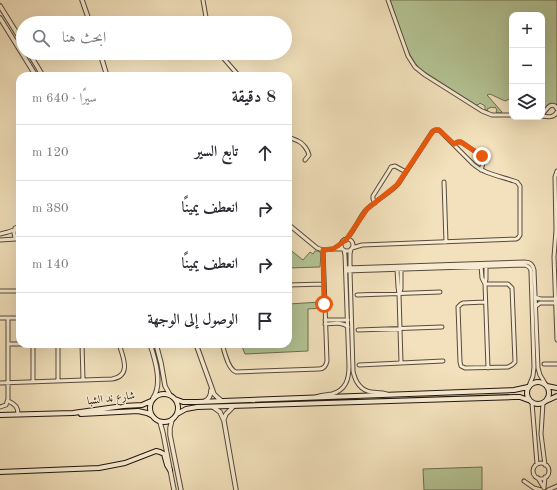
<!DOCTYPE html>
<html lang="ar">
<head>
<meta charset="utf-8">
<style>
	body { margin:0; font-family:"Old Standard TT",Amiri,serif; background:#f2f2f3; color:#2b2b33; direction:rtl }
	.controls { position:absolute; right:12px; top:12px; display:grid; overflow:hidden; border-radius:8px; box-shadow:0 4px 16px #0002 }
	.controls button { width:36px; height:36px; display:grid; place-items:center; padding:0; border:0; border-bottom:1px solid #e1e1e2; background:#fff; color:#2b2b33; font:20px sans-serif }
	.stop { position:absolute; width:12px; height:12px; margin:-9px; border:3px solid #ea580c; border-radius:50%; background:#fff }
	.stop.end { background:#ea580c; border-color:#fff; box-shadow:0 1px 4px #0008 }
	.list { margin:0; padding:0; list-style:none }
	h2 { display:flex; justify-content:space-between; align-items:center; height:52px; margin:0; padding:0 16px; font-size:17px }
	h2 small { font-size:13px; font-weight:400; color:#7c7c81 }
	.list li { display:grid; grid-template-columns:26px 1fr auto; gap:12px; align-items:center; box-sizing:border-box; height:56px; padding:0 16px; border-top:1px solid #e1e1e2 }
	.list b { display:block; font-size:15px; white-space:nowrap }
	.list em { font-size:13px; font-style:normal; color:#7c7c81 }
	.icon { flex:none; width:22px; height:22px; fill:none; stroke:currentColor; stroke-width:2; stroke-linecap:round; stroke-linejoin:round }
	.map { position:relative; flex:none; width:557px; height:490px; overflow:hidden; direction:ltr }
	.search { position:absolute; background:#fff; box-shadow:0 4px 16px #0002; left:16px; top:16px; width:276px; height:44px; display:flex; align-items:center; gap:10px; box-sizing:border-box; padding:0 14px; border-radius:22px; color:#7c7c81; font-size:15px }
	.panel { position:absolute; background:#fff; box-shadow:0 4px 16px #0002; left:16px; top:72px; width:276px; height:276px; border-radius:12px; direction:rtl }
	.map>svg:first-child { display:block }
</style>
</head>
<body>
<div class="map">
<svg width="557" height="490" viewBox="0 0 557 490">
	<rect width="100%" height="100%" fill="#f2e1bc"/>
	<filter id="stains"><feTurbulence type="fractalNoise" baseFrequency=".005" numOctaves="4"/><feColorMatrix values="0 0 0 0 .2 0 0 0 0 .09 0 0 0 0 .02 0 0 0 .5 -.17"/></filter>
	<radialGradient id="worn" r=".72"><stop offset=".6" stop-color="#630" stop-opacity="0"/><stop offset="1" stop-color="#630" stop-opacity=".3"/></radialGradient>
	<path fill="#b4c495" stroke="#6c6e52" d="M390,0h167v107c-10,-6 -9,0 -15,5v-97h-30v83l-7,3 -15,-7 -3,1 15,17 -2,1h-3l-1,-1 1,-2 -2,-3 -2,1 -1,-1 -5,2 1,2 -3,-1v-4l-5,-3 -2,2h-2l-56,-36c-16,-17 -22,-47 -30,-69z
		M288,248l15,12 7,-8 3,2 2,-3h4l2,3 -1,13 -32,1z
		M321,302v6l-13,1v42l-63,3 -4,-10h47v-40z
		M482,467v23h-58l-1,-21z"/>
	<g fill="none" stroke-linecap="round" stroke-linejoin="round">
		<g stroke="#584a3a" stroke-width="5">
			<path id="minor" d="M203,0l4,23
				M388,0l20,56 7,11 10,8 57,36 10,4h20
				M219,53l20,23
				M542,114c5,-3 6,-11 13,-8l2,3
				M542,116c6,1 12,2 15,-4
				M288,136c3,3 6,3 10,5 5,2 10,9 11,14l-4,5
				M454,144l4,-2h3l21,14 2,4 -3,10
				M557,171l-2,6 1,53 -2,27 3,83
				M444,182l2,60
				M375,203l-2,-4v-3l17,-27 1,-2 4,-1 11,6
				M20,226l-5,2 -1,5 1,5 5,2
				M0,234l8,-2 6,-2
				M341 245a6 6 0 1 1 12 0a6 6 0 1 1-12 0Z
				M0,240l16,-1
				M346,240c8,-9 12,-20 19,-29 10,-11 25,-17 34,-28l33,-51 3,-2h4l34,34c11,10 27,12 41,17l3,1 3,4v49l-2,3 -2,1 -154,6 -10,3
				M351,249l-1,5v17l3,100c2,10 7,19 18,21 5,1 10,0 16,2
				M323,250l10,-1h9
				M481,266l1,12 3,6
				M486,266v13l-1,5 3,84
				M346,268l179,-6c5,0 8,3 9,8l4,98 2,7 6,10
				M397,269l1,18 1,7 2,69
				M346,271l179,-6c3,1 6,3 6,7l3,95 -1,9 -4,10
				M485,284h23l4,4 3,74 -3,3 -4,2 -43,1 -4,-2 -1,-4 -2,-55 3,-3 2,-1 22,-1
				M288,285l36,-1
				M0,291h20
				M399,294l2,-5v-21
				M357,295l83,-3
				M535,297l6,2h15
				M536,306l4,-3h16
				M0,318h20
				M325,320h23
				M325,324c8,0 17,-3 23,3
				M358,330l84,-3
				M8,344h47
				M33,344v38
				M58,344v37
				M82,344l1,36
				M222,344c3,9 6,25 14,28l83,-3c5,0 7,-3 8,-8l-4,-111 -6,-2 -29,-24
				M544,364h13
				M359,365l84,-4
				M0,383l112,-4c20,-3 11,-22 7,-35
				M316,397c5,-2 11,-2 16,-3 14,-4 17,-15 17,-28l-4,-111 -1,-5
				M8,401c7,3 10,6 10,13
				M532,403l5,61
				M543,403l-2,31 4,31
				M0,407l6,-2 2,-6v-81
				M533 471a8 8 0 1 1 16 0a8 8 0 1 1-16 0Z
				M538,478l6,10 1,-11
				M524,481l10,7 7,2
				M548,490l9,-4"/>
		</g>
		<g stroke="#584a3a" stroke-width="5.5">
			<path id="tertiary" d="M82,0l8,23
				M0,6l23,37
				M0,18l36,58
				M29,53l14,23
				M100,53l7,23
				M150,344c5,15 13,40 3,54
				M156,344l5,19 4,23 5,9
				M196,344l18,50 4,4 4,3
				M205,401c4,-2 6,-5 6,-11
				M213,407l7,5 4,9 12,69
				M224,419l2,-5 7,-7
				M172,420l-2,8v7l11,55
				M160,422l3,11 11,57"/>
		</g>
		<g stroke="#24170f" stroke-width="6">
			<path id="secondary" d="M527 393a11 11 0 1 1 22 0a11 11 0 1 1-22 0Z
				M547,386l10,2
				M150 408a14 14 0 1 1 28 0a14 14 0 1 1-28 0Z
				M175,399l8,3h14l317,-12 14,-3
				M546,401l11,-5
				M81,414l57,-3 9,2 4,2
				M177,414l9,-5 11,-2 317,-10h6l8,3
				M0,415l73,-2 50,-7 19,-1 9,-4
				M0,472l99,-4 26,-5 31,-12 4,1 4,2 3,11 3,5"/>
		</g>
		<use href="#minor" stroke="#f7ecd3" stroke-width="3"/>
		<use href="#tertiary" stroke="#f7ecd3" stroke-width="3.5"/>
		<use href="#secondary" stroke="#f7ecd3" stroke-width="4"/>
	</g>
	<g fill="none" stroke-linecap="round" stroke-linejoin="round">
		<path stroke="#ea580c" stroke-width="5" d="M324,304l-1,-54 10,-1 13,-9 21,-31 30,-24 36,-54 2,-1h4l15,14 4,-2h3l21,14"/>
	</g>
	<g text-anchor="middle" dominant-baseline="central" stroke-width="3" stroke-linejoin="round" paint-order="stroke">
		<g font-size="11" fill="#24170f" stroke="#f7ecd3">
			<text transform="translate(111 399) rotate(-7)">شارع ند الشبا</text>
		</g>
	</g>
	<rect width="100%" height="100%" filter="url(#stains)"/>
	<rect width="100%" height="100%" fill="url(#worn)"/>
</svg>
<div class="controls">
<button>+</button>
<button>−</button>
<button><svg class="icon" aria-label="layers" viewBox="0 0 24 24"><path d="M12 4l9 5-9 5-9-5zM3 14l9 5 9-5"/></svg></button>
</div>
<div class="stop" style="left:324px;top:304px"></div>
<div class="stop end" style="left:482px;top:156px"></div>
<div class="search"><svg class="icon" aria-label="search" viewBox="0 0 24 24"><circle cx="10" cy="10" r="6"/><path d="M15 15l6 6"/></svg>ابحث هنا</div>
<section class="panel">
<h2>8 دقيقة<small>سيرًا · 640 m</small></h2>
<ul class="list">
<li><svg class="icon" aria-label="ahead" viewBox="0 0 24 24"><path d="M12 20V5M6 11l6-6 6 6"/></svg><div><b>تابع السير</b></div><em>120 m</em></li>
<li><svg class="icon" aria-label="right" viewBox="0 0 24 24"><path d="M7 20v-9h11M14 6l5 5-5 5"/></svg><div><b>انعطف يمينًا</b></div><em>380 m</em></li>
<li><svg class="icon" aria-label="right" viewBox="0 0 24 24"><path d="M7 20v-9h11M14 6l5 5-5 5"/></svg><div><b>انعطف يمينًا</b></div><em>140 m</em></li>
<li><svg class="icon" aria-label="arrive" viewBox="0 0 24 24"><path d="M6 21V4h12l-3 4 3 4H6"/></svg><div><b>الوصول إلى الوجهة</b></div></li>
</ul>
</section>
</div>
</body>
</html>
